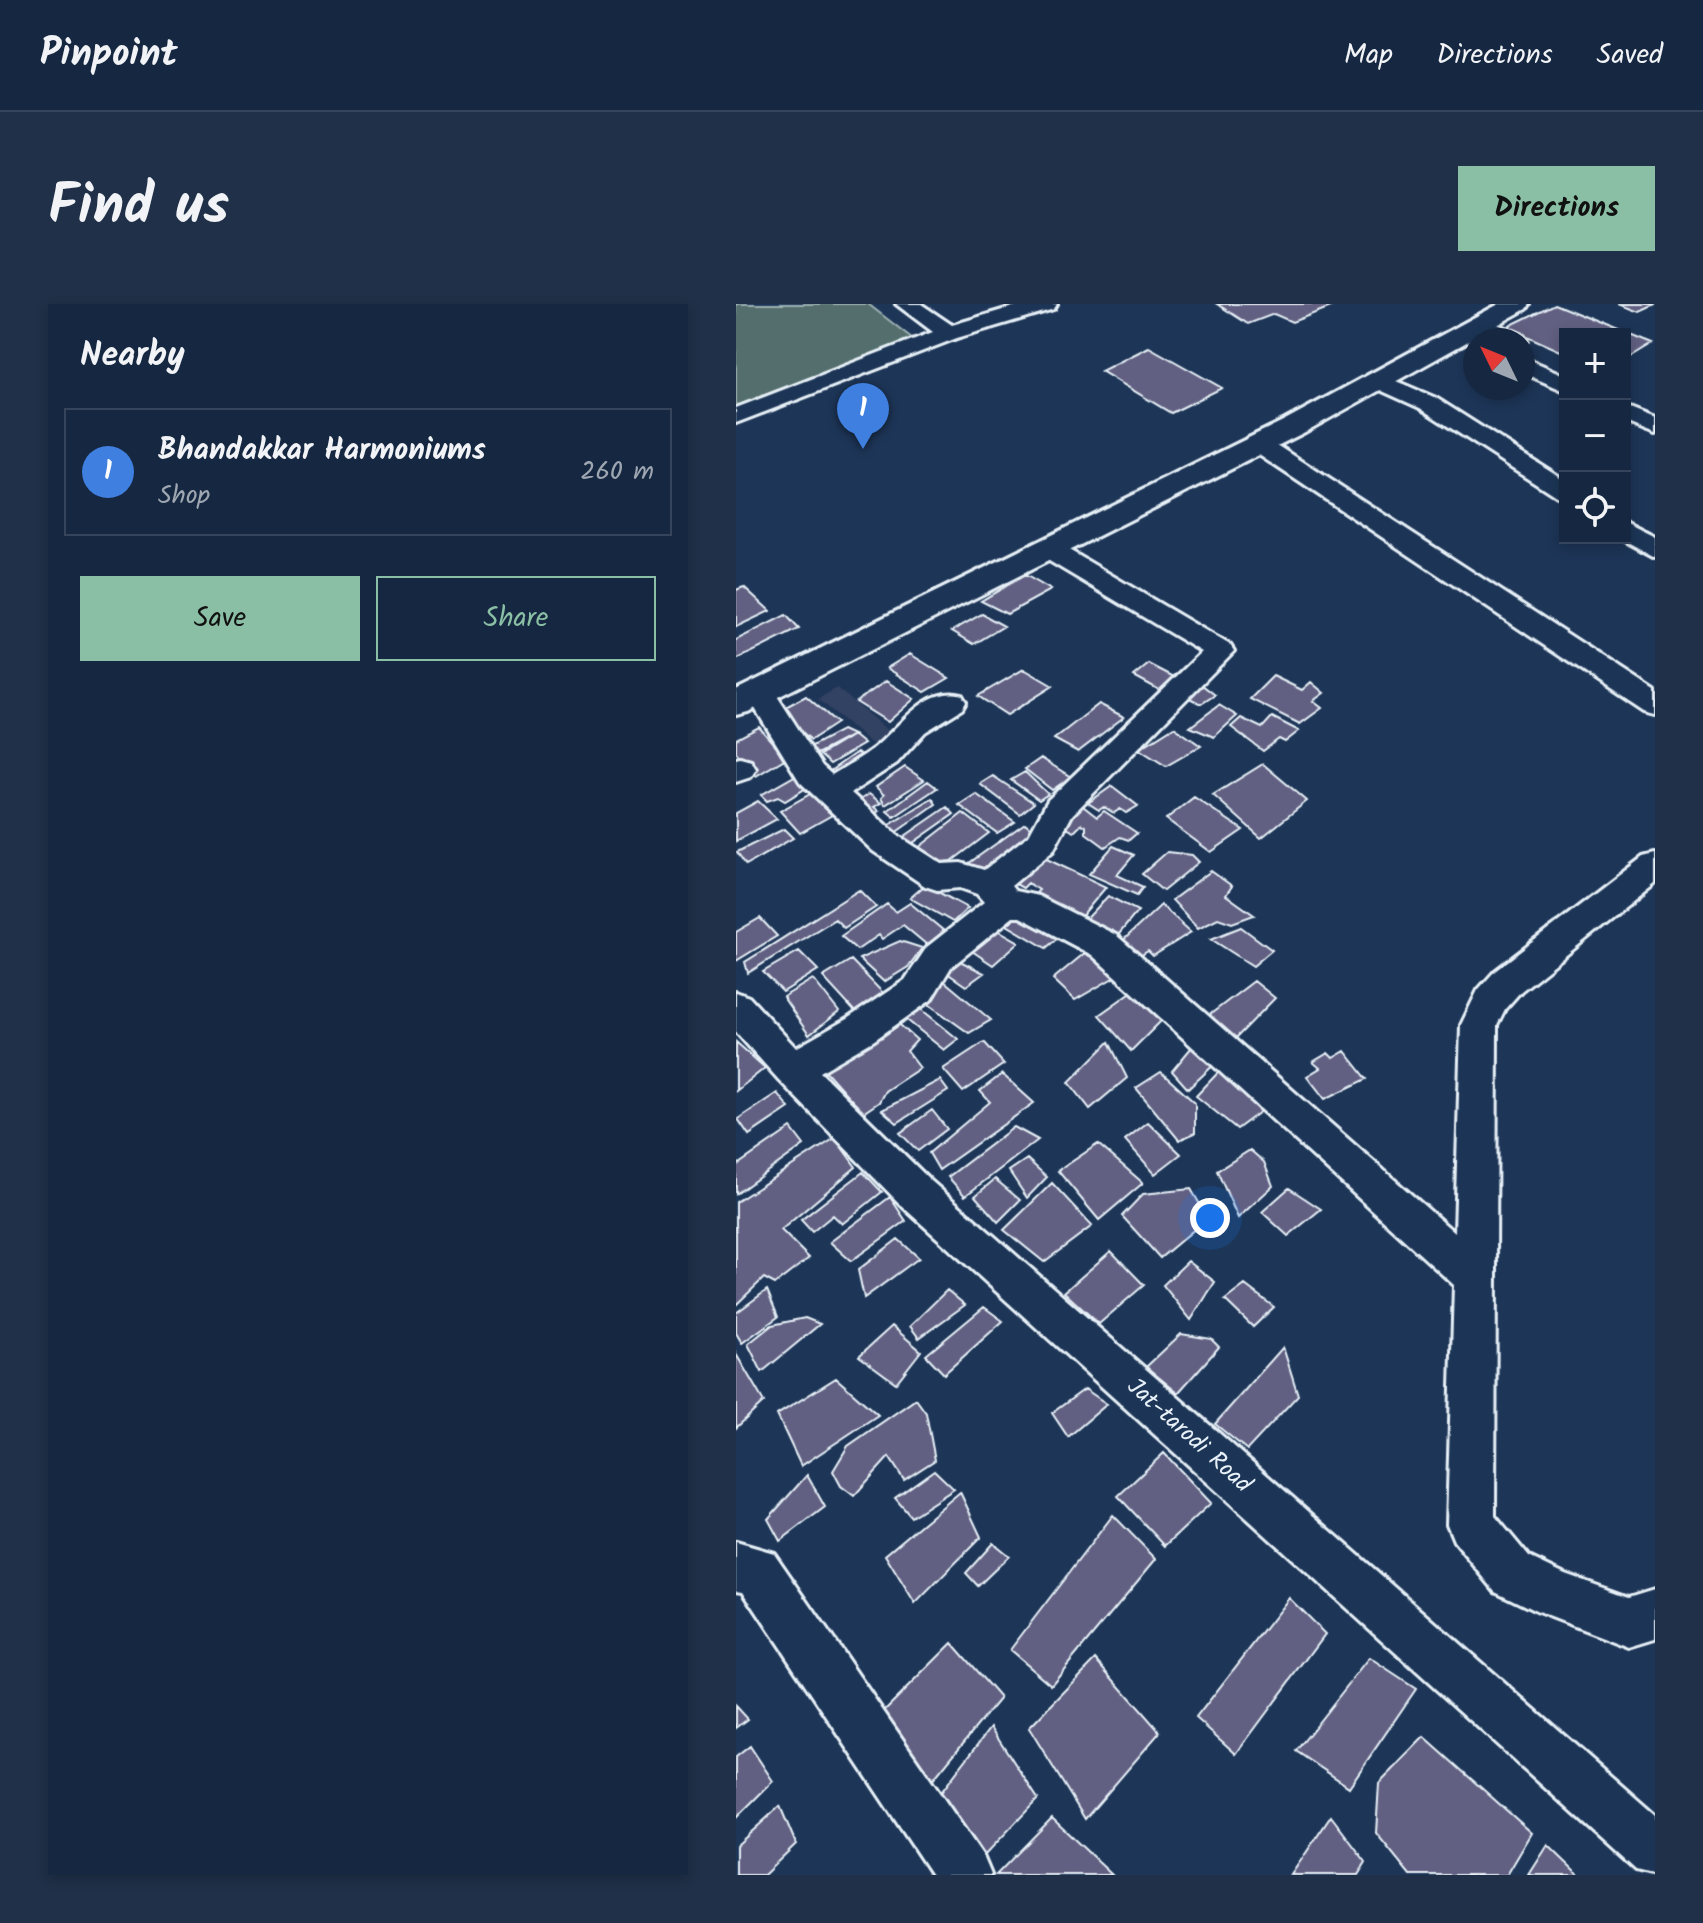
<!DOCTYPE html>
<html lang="en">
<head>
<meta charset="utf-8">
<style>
	body { margin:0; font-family:Kalam,sans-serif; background:#1f3048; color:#f1f3f6 }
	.controls { position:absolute; right:24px; top:24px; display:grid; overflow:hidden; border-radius:0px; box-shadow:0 4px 12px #0003 }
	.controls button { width:72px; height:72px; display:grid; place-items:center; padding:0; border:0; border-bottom:2px solid #35445a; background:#162841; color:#f1f3f6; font:40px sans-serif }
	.compass { position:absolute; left:727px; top:24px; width:72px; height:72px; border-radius:50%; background:#162841; box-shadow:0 4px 12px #0003; rotate:313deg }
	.you { position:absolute; left:474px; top:914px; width:28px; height:28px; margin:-20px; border:6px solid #fff; border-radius:50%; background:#1a73e8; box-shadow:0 0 0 12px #1a73e833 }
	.badge { display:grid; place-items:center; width:52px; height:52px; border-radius:50%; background:#8abfa5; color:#fff; font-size:26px; font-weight:700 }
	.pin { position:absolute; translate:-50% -66px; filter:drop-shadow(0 2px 4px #0008) }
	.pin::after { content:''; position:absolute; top:42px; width:28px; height:24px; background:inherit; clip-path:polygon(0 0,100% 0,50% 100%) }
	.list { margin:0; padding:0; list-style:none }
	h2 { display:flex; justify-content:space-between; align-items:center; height:104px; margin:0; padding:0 32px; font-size:34px }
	h2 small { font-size:26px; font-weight:400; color:#9ea6b1 }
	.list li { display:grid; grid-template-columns:52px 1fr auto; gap:24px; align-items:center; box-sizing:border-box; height:128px; margin:0 16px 16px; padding:0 16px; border:2px solid #35445a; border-radius:0px }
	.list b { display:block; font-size:30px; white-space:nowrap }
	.list p { margin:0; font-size:26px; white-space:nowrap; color:#9ea6b1 }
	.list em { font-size:26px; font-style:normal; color:#9ea6b1 }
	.actions { display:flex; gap:16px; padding:24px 32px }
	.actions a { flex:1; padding:18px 0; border:2px solid #8abfa5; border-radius:0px; text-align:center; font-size:28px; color:#8abfa5 }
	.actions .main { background:#8abfa5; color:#111 }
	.icon { flex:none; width:44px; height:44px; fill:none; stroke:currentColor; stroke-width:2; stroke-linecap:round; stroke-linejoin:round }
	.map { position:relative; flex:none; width:919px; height:1571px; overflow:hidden; border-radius:0px }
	header { display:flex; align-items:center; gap:48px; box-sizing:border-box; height:112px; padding:0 40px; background:#162841; border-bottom:2px solid #35445a }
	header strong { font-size:38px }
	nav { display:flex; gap:44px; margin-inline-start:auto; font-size:28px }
	.intro { display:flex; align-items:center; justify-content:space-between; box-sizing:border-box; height:192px; padding:0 48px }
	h1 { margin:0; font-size:56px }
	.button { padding:20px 36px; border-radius:0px; background:#8abfa5; color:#111; font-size:28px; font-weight:700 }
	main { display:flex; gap:48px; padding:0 48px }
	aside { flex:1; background:#162841; border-radius:0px; box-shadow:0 4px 12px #0003 }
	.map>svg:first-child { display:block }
</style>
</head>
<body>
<header>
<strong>Pinpoint</strong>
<nav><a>Map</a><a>Directions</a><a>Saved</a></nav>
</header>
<div class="intro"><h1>Find us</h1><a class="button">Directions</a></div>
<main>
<aside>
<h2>Nearby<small></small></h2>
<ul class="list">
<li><span class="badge" style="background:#3f7fe0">1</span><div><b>Bhandakkar Harmoniums</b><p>Shop</p></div><em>260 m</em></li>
</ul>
<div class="actions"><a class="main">Save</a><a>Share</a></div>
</aside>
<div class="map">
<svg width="919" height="1571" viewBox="0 0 919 1571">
	<rect width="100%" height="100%" fill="#1d3557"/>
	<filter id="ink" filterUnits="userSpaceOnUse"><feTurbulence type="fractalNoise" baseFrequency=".0125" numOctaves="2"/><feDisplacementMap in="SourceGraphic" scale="16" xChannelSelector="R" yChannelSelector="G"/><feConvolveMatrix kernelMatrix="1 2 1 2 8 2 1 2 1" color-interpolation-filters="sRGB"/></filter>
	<g filter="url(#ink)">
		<path fill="#324264" d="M101,384l56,47 -15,14 -60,-50z"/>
		<path fill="#526e6c" stroke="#9db0b2" stroke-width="2" d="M0,0h132l45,35 -177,68z"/>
		<path fill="#626182" stroke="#e8f1f8" stroke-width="2" d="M481,0h116l3,1 -44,17 -18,-8 -26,10z
			M818,0l99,40 -28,17v-27h-60v19l-58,-26z
			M883,0h36v1l-15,7z
			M413,43l73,41 -51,25 -70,-42z
			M289,271l26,15 -44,24 -26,-13z
			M8,283l26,24 -34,16v-37z
			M246,310l22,12 -30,18 -22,-13z
			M50,311l13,14 -63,31v-20z
			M174,350l39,24 -24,14 -38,-24z
			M413,360l29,15 -15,13 -29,-16z
			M288,365l29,17 -46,29 -29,-19z
			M537,372l29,14 9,-8 13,11 -11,8 9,7 -22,16 -50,-25z
			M150,377l28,18 -26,23 -32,-20z
			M461,377l18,14 -14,9 -21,-11z
			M70,392l31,27 -26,17 -33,-29z
			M363,400l25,13 -46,35 -24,-13z
			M483,401l18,11 -23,21 -24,-10z
			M536,413l27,14 -14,11 -6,-3 -16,12 -32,-24 10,-9 21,10z
			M23,423l27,31 -30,18 -20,-24v-13z
			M438,423l27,19 -35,20 -27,-17z
			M106,426l11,5 -38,20 -9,-6z
			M117,431l11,9 -34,20 -10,-9z
			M121,448l8,6 -24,16 -11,-3z
			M305,454l30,19 -19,13 -27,-21z
			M527,460l44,37 -46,37 -48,-43z
			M169,463l19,13 -39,25 -4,-7 3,-3 -8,-8z
			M289,468l23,22 -9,6 -28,-20z
			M62,470l13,11 -26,16 -7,-4 -11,4 -6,-6z
			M257,472l41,27 -14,11 -40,-30z
			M192,477l9,7 -43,29 -7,-6z
			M376,482l26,20 -12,7 -6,-4 -6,4 -10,-6 -5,3 -11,-7z
			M76,489l20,22 -32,18 -20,-22z
			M133,490l12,9 -7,4 5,4 -5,3 -16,-13z
			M240,490l39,28 -18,11 -38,-28z
			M458,493l49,33 -32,22 -45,-33z
			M196,494l4,6 -41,29 -7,-7z
			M22,497l19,18 -41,22v-28z
			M343,499l18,14 7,-6 33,22 -8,7 -9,-3 -15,10 -19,-14v-7l-4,-2 -8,8 -14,-8z
			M211,503l7,7 -44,31 -8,-7z
			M227,509l26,20 -37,28 -20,2 -14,-15z
			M289,519l13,11 -54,44 -19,-12z
			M48,525l9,9 -47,27 -9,-13z
			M377,542l21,9 -17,20 26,12 -6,8 -48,-21z
			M431,548l25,3 7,7 -36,29 -21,-17z
			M300,550l70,33 -31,37 -47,-22 11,-12 -11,-7 -5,5 -17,-9z
			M475,567l21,15 -6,9 28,20 -22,8 -14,-5 -20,10 -26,-28z
			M189,581l43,23 -15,14 -43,-24z
			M123,586l17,17 -32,21 -9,-9 -87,54 -3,-11z
			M372,592l30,15 -28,34 -32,-17z
			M174,599l34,28 -17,14 -24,-20 -21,14 -3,-4 -22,15 -16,-14 46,-32 9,8z
			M425,601l30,27 -38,24 -5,-5 -16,10 -16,-14z
			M286,606l44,21 -20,17 -39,-23z
			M24,614l17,18 -41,25v-29z
			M257,623l26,15 -26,23 -27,-18z
			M505,623l31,23 -19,16 -42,-27z
			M164,637l22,7 -14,19 -24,15 -25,-23z
			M63,647l19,19 -35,22 -20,-20z
			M350,648l34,22 -45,26 -22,-21z
			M214,652l34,17 -18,13 -29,-20z
			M115,656l32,33 -28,19 -32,-35z
			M77,675l26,33 -30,23 -26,-38z
			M207,676l48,40 -22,13 -49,-35z
			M518,677l21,17 -41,42 -26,-24z
			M401,684l32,25 -38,38 -32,-36z
			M180,701l42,34 -14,11 -42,-34z
			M156,714l25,22 -10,11 13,17 -35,23 -6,11 -16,11 -40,-45z
			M0,738l29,26 -29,23z
			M248,738l20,22 -41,28 -20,-23z
			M373,738l18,36 -37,31 -21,-27z
			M460,738l23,18 -31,29 -16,-18z
			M609,747l22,28 -42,20 -18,-23 13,-8 -7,-6 15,-9 5,5z
			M493,757l42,43 -34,25 -41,-33z
			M425,768l34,31v30l-16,7 -43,-52z
			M266,770l32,29 -95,67 -10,-17 61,-51 -10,-11z
			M204,776l8,11 -51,32 -15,-13z
			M41,789l12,15 -40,27 -11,-16z
			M196,806l15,19 -29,22 -18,-18z
			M412,818l33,32 -26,20 -30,-34z
			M278,823l24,13 -73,56 -17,-19z
			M55,824l13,17 -68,49v-28z
			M99,834l21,29 -75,63 28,28 -34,26 -11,-6 -28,27v-103z
			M362,840l45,39 -44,37 -41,-49z
			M514,846l14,12 9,24 -35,32 -21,-47z
			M291,855l20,18 -20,21 -18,-27z
			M127,868l19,20 -40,32 -9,-9 -21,17 -11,-12z
			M259,875l25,21 -22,22 -23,-26z
			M316,879l40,43 -48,36 -40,-32z
			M553,884l32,21 -33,27 -26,-24z
			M455,885l17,29 -48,40 -38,-42 21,-22z
			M154,893l16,24 -55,40 -21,-19z
			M162,935l21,19 -55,40 -6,-28z
			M375,947l33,34 -45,39 -35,-32z
			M452,957l27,21 -24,38 -28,-35z
			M509,981l29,22 -21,20 -28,-27z
			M31,986l11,27 -36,26 -6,-10v-20z
			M211,986l18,15 -46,33 -9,-12z
			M248,1003l19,14 -59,53 -18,-19z
			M69,1014l15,6 -58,48 -14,-28 24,-19z
			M156,1022l29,25 -25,32 -37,-27z
			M445,1030l30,5 8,8 -41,46 -32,-26z
			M547,1043l15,48 -51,55 -32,-26z
			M0,1050l28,48 -28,26z
			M100,1074l42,37 -77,51 -24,-51z
			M349,1085l22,15 -39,33 -16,-24z
			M180,1095l10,14 9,47 -31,20 -15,-23 -35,39 -13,-10 -8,-15 15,-25z
			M428,1149l47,50 -46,43 -47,-50z
			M198,1166l20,19 -43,28 -16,-19z
			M71,1171l18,32 -45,34 -12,-22z
			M224,1188l21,45 -66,67 -30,-49z
			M377,1211l43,44 -105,126 -41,-35z
			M257,1239l16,13 -31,30 -12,-13z
			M553,1294l36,36 -89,120 -40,-36z
			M216,1339l48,55 -73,89 -47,-72z
			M633,1354l47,31 -67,98 -53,-36z
			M360,1355l64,73 -75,87 -56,-91z
			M0,1402l12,13 -12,9z
			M255,1423l47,72 -55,58 -47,-58z
			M688,1433l108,96 -25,42h-97l-34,-42 3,-50z
			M14,1442l23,35 -37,37v-61z
			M44,1502l16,38 -32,31h-28v-29z
			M595,1512l35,46 -8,13h-67z
			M316,1514l60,57h-116z
			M812,1541l31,30h-50z"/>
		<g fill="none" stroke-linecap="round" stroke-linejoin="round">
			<g stroke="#e8f1f8" stroke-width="6">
				<path id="minor" d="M160,0h25l31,21 71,-21h34l-3,5 -97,29 -221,85v-15l197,-76z
					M744,13l44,18 3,5 -4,5v-5c-19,0 -40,-1 -54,-16l3,-5z
					M787,53l42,18v16l-42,-18z
					M641,69l59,25 129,82v19l-9,-3 -136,-88 -51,-23 -3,-5 3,-5z
					M889,102l30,12v16l-30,-12z
					M523,133l9,2 387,252v24l-11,-3 -394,-263 -3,-5 3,-5z
					M889,218l30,15v20l-35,-19h5z
					M312,237l9,2 173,102 4,6 -162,164 -19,36 -42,35 4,5 23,5 78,39 339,298 6,-208 17,-35 17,-19 148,-114 12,-3v30l-134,107 -16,18 -8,16 -2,491 34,41 36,17 64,23 26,-8v50l-26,8 -91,-35 -43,-21 -41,-50 -7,-17 7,-239 -362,-330 -72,-38h-7l-62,50 -20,33 -58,41 -53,31 111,109 724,634v60l-19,-5 -733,-663 -124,-127 -43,-48v-40l13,5 47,51 51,-29 58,-39 22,-33 57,-45 -7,-8 -17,-6 -23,2 -12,-4 -52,-35 -73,-69 -55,-90 5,-7 10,-3 10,3 52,81 10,9c14,-9 29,-17 42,-27 24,-19 52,-63 88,-53l4,7 -4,7 -37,23 -28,31 -46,30 46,42 45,29 19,-1 23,7 45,-35 19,-35 154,-148 -163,-97 -4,-6 4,-6z
					M4,454l11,3 5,8 -5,8 -15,5v-23z
					M0,1238l38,11 209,303 8,19h-59l-189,-284 -7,-1z"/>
			</g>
			<g stroke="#e8f1f8" stroke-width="6">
				<path id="major" d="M763,0h30l-3,5 -221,123 -557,280 -12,3v-25l549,-270z"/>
			</g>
			<use href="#minor" fill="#1d3557" fill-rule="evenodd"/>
			<use href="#major" fill="#1d3557" fill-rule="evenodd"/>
		</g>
	</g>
	<g text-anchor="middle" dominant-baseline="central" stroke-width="8" stroke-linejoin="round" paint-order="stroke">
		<g font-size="24" fill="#e8f1f8" stroke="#1d3557">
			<text transform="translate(453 1132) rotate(42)">Jat-tarodi Road</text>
		</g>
	</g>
</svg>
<div class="controls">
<button>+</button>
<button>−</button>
<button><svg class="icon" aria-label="locate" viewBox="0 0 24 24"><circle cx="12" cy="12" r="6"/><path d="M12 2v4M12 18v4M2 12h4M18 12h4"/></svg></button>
</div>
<svg class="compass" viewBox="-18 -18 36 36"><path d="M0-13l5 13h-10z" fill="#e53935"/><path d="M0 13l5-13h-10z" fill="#9ea6b1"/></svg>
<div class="you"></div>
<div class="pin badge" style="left:127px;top:145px;background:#3f7fe0">1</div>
</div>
</main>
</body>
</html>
